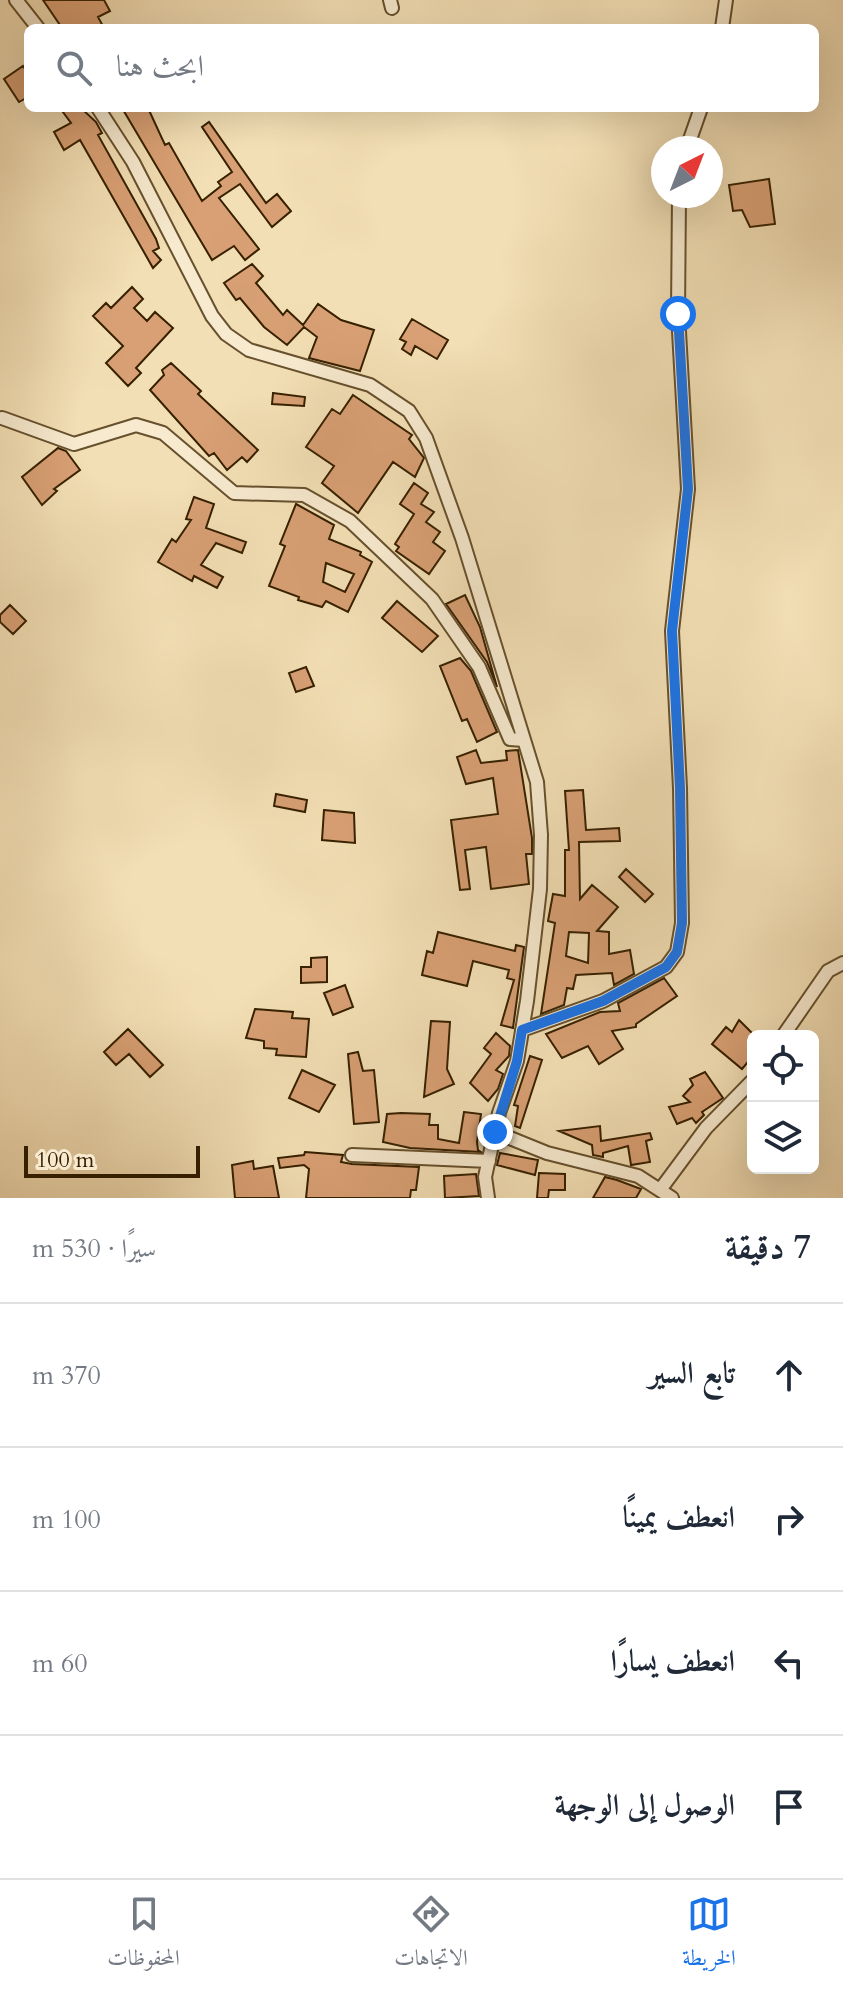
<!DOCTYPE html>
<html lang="ar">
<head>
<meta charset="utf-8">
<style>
	body { margin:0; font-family:Cardo,Amiri,serif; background:#f2f2f3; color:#1f2937; direction:rtl }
	.controls { position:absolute; right:24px; bottom:24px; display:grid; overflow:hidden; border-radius:12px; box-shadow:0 8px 32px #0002 }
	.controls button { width:72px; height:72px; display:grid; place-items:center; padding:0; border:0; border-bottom:2px solid #e0e1e3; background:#fff; color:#1f2937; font:40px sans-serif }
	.compass { position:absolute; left:651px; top:136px; width:72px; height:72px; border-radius:50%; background:#fff; box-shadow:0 8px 32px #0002; rotate:42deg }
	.scale { position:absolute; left:24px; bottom:20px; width:176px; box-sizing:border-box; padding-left:8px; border:4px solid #372000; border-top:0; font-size:22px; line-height:28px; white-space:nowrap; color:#372000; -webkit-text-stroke:6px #f7eacf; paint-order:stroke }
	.stop { position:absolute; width:24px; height:24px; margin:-18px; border:6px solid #1a73e8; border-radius:50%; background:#fff }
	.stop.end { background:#1a73e8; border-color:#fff; box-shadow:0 2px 8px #0008 }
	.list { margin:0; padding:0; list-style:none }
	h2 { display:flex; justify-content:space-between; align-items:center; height:104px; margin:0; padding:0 32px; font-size:34px }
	h2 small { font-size:26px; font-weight:400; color:#747a83 }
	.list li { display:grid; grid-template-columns:52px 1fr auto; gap:24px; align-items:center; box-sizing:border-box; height:144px; padding:0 32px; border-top:2px solid #e0e1e3 }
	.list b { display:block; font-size:30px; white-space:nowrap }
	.list em { font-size:26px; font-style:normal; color:#747a83 }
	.icon { flex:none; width:44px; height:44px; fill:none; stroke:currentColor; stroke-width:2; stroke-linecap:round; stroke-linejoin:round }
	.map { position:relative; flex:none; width:843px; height:1198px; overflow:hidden; direction:ltr }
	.search { position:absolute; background:#fff; box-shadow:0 8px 32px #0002; left:24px; right:24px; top:24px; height:88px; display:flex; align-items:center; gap:20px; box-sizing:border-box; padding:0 28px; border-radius:12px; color:#747a83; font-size:30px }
	.sheet { height:680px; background:#fff }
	nav { display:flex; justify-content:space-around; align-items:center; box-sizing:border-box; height:112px; border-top:2px solid #e0e1e3; background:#fff; font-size:22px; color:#747a83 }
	nav a { display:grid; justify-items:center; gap:4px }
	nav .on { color:#1a73e8 }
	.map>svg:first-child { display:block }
</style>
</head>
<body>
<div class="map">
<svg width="843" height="1198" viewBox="0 0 843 1198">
	<rect width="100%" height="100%" fill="#f3dfb5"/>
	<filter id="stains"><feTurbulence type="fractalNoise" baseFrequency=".0025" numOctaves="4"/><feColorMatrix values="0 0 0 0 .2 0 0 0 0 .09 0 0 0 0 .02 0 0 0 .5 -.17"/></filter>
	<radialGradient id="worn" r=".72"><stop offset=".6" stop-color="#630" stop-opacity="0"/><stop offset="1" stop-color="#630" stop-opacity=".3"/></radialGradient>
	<path fill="#d8a074" stroke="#372000" stroke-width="2" fill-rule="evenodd" d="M43,0h61l6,11 -12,6 6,11h-42z
		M23,66l5,7v24l-9,5 -15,-23z
		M60,108h21l15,14 6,11 -4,2 58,104 3,9 -6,3 8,9 -8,8 -73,-128 -16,10 -10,-18 17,-9z
		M122,108h26l17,37 4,-2 33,58 19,-15 -3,-4 14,-10 -30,-45 7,-5 57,81 11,-9 14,17 -19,16 -32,-43 -21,14 40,51 -14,11 -11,-14 -22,14z
		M769,179l6,45 -25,3 -8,-17 -9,1 -4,-26z
		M252,264l11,12 -7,7 27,32 4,-5 16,15 15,-21 23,16 33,10 -14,41 -51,-13 8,-21 -13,-10 -17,18 -23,-18 -24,-29 -4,2 -12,-17z
		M132,287l11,12 -9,9 13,13 8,-9 18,16 -37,40 5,5 -13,13 -22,-23 17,-17 -30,-30 13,-13 5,5z
		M412,319l36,21 -11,19 -22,-13 -4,9 -9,-6 4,-7 -6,-3z
		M171,363l30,28 -3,3 60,56 -11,12 -5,-5 -15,13 -13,-17 -5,3 -59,-66 14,-15 -2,-5z
		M273,393l32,4 -1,9 -32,-2z
		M353,395l59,40 -3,4 15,19 -9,19 -22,-15 -35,51 -36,-30 12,-17 -28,-19 26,-38 8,5z
		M58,448l8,3 14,19 -26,19 3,2 -15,14 -20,-28z
		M414,483l14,10 -7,11 13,8 -8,10 14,10 -7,10 12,9 -16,23 -33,-23 3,-4 -4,-3 19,-30 -14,-10z
		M194,497l20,7 -8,24 40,14 -4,11 -26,-10 -15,22 22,12 -6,11 -23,-12 -2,5 -34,-19 14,-23 4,3 15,-22 -5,-1z
		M296,504l38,21 -5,14 32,13 -1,3 12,7 -24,50 -22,-11 -4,6 -24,-7 1,-3 -30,-11 16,-40 -5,-2zM326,563l28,11 -9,18 -22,-10z
		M465,595l15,32 17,60 -10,-25 -41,-58z
		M397,601l41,35 -16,16 -40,-34z
		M10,605l16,16 -13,13 -13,-12v-7z
		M460,658l11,13 26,61 -20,10 -10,-23 -5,2 -22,-55z
		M306,667l8,19 -18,6 -7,-19z
		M476,750l5,13 26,-3 -1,-9 12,-1 14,88v16h-6l3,30 -38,5 -5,-42 -21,3 5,39 -10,1 -9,-70 47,-6 -5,-36 -27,6 -9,-27z
		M583,790l3,40 33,-2 1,13 -41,1 1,57 12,-14 26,22 -21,24 12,1v22l21,-4 4,24 -20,11 -2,-12 -36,2 -3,14 -6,-1 -3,17 -23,9 14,-91 -7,-2 5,-27 12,2v-46h4l-4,-59zM569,932l20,1 -1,30 -22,-7z
		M276,794l31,6 -2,12 -31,-6z
		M324,810l30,3 1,30 -33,-3z
		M626,869l27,25 -8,8 -26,-25z
		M438,932l77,19 1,-6 8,2 -11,81 -12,-3 13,-45 -7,-2 2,-8 -36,-9 -6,25 -45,-11 5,-24 6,2z
		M327,957v25l-26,1v-16h10v-9z
		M664,978l13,18 -41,28v3l-24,4 11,18 -24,15 -11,-18 -26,12 -16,-24 54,-22 20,-1 -2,-8z
		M345,985l8,22 -20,8 -9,-22z
		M255,1009l38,3 -1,6 17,1 -3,38 -30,-2 1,-6 -13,-1v-7l-18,-3z
		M739,1020l14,14v22l-11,13 -30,-25 14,-17 6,5z
		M431,1021l19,1 -3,47 7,15 -30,13z
		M128,1029l35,36 -13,12 -21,-23 -13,11 -12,-13z
		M496,1033l14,13 -1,10 -13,14 7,4 -5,15 -10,12 -18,-18 21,-29 -7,-6z
		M358,1052l5,19 11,-1 5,52 -25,2 -6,-70z
		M530,1056l12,4 -22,68 -5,-2 3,-20 -4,-1z
		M302,1070l33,15 -16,27 -30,-14z
		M705,1072l18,26 -21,14 2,3 -8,8 -4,-5 -15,6 -8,-17 21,-5 -7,-6 10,-11 -3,-6z
		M464,1112l17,2 -4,28 1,8 3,2 -71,-4 -27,-6 4,-28 14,-1 29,1 -1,11h9v14l21,4z
		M600,1126l1,15 49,-8 2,6 -6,2 4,21 -19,3 -3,-19 -25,7v4l-10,-2 -1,-10 -33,-14z
		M305,1152l38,3 -2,7 11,2 67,3 -3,23h-5l-1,8h-104l3,-29 -5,-4 -24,3 -2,-10 26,-3z
		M500,1153l38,7 -3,15 -38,-10z
		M253,1161l1,8 19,-3 6,32h-44l-3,-33z
		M539,1173l26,1v16h-16l-1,8h-11z
		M476,1174l3,22 -34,2 -1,-22z
		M605,1177l12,3 24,9 -5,9h-43z"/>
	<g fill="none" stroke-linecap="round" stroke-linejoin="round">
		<g stroke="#66502d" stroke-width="16">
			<path id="minor" d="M16,0l22,28
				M390,0l2,8
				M722,28l4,-28
				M98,108l35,54 79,154 14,18 23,16 121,35 39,26 17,27 36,100 75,244 4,53 -1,54 -13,112 -10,60 -18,52 -14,64 3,21
				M687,148l14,-40
				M2,418l72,26 62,-19 27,8 71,60 70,2 46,26 82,78 47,68 31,72 14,1
				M522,1030l81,-29 63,-34 11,-15 5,-29 -2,-135 -8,-157 16,-142 -10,-175 1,-118
				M783,1036l45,-65 15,-8
				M495,1132l52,21 91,23 34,22
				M352,1155l137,6
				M660,1190l46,-62 47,-48"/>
		</g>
		<use href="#minor" stroke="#f7eacf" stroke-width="12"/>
	</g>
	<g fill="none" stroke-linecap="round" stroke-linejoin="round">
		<path stroke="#1a73e8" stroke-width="10" d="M495,1132l22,-71 5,-31 81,-29 63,-34 11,-15 5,-29 -2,-135 -8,-157 16,-142 -10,-175"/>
	</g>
	<rect width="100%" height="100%" filter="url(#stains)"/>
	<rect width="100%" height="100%" fill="url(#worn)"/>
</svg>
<div class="controls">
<button><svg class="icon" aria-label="locate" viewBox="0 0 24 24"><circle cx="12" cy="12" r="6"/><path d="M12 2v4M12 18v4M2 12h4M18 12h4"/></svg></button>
<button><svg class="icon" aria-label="layers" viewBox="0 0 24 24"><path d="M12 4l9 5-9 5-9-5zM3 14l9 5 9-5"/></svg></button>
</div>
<svg class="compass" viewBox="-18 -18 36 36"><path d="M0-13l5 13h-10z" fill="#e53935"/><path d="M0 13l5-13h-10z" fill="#747a83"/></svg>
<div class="scale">100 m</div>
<div class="stop" style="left:678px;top:314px"></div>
<div class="stop end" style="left:495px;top:1132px"></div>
<div class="search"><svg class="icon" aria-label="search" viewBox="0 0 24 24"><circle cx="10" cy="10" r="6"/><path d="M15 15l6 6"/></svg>ابحث هنا</div>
</div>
<section class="sheet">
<h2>7 دقيقة<small>سيرًا · 530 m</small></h2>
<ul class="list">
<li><svg class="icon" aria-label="ahead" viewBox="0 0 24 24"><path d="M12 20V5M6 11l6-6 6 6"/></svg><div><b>تابع السير</b></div><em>370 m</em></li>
<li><svg class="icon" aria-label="right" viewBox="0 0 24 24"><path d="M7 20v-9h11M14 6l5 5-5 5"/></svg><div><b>انعطف يمينًا</b></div><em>100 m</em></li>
<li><svg class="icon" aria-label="left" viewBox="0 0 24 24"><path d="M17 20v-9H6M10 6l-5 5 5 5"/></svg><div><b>انعطف يسارًا</b></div><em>60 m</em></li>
<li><svg class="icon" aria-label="arrive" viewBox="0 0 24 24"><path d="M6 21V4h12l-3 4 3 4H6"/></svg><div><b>الوصول إلى الوجهة</b></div></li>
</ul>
</section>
<nav>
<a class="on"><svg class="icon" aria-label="map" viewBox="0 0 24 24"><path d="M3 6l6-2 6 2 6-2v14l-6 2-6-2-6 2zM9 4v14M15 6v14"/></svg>الخريطة</a>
<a><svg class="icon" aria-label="directions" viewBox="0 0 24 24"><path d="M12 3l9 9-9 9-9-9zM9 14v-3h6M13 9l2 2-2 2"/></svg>الاتجاهات</a>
<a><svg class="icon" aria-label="saved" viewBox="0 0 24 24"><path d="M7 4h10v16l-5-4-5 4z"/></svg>المحفوظات</a>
</nav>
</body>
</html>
